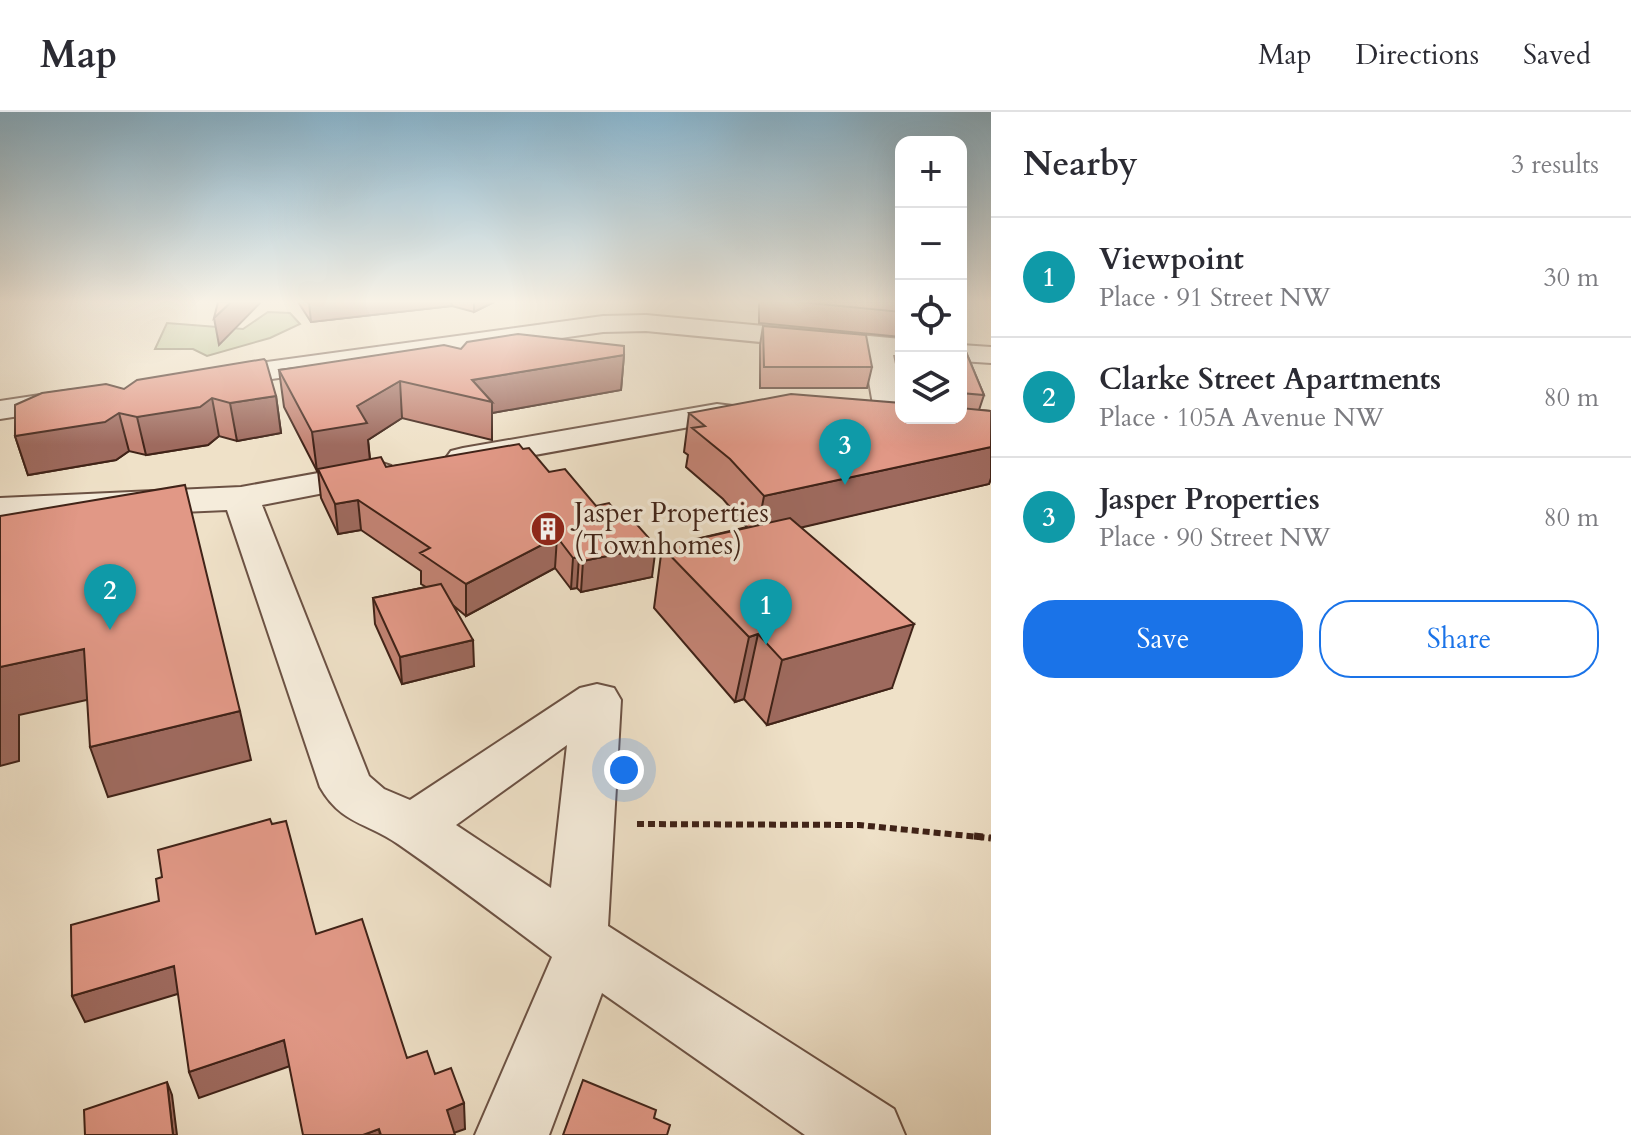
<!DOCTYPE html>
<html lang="en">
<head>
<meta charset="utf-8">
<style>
	body { margin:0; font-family:Cardo,serif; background:#f7f7f7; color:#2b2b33 }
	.controls { position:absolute; right:24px; top:24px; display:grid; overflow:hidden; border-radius:16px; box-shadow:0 8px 32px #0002 }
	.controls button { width:72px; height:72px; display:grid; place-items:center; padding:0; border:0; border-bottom:2px solid #e1e1e2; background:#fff; color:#2b2b33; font:40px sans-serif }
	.you { position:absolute; left:624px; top:658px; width:28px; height:28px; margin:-20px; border:6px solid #fff; border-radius:50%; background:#1a73e8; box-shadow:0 0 0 12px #1a73e833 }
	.badge { display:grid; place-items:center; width:52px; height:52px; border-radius:50%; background:#1a73e8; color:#fff; font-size:26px; font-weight:700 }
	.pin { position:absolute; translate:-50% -66px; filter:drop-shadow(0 2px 4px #0008) }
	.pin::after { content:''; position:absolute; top:42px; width:28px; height:24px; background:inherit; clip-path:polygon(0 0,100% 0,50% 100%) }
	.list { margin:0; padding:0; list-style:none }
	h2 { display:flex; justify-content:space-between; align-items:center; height:104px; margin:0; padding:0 32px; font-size:34px }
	h2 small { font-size:26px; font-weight:400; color:#7c7c81 }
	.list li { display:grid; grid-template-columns:52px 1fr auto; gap:24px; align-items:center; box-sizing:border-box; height:120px; padding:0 32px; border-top:2px solid #e1e1e2 }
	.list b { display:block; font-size:30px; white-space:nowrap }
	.list p { margin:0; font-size:26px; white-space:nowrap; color:#7c7c81 }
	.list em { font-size:26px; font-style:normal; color:#7c7c81 }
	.actions { display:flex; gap:16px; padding:24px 32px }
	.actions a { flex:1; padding:18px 0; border:2px solid #1a73e8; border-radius:32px; text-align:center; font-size:28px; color:#1a73e8 }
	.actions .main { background:#1a73e8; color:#fff }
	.icon { flex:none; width:44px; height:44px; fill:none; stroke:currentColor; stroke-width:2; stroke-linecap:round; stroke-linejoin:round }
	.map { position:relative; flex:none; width:991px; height:1023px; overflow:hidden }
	header { display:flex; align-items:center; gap:48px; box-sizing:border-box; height:112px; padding:0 40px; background:#fff; border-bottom:2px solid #e1e1e2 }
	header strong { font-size:38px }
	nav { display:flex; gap:44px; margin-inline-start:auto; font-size:28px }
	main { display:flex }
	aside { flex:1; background:#fff }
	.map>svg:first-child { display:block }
</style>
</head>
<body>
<header>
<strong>Map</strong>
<nav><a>Map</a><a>Directions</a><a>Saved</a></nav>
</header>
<main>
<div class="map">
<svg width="991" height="1023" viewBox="0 0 991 1023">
	<rect width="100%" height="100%" fill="#efe1c8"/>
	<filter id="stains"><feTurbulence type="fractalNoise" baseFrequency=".0025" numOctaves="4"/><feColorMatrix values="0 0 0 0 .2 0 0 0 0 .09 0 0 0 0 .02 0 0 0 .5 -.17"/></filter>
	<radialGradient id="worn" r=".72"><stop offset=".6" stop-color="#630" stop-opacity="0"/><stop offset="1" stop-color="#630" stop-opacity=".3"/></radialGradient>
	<path fill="#bac295" stroke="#7d7256" stroke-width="2" d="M268,200l22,1 10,11 -30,14 -63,18 -14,-7h-38l12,-26 76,6z"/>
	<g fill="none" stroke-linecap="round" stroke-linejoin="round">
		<g stroke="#6c5244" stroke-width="4">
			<path id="minor" d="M646,203l255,24v16h-8l8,36v27h6l2,10 -4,7 -12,3 -12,-3 -4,-7 -13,-76 -218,-21 -43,1 -395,56 -10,-3 -5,-6 5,-6 10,-3 395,-54z
				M961,233l30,2v16l-30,-2z
				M73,278l11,2 4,7 -4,7 -84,13v-18z
				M717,292l40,5 5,7 -5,7 -11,3 -29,-4 -254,46 -12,-3 -5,-7 5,-7 12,-3z
				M379,350l12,4 6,7 -6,7 -129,25 107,271 15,13 26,11 170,-112 17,-4 17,4 7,12 -13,226 286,183 11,26h-100l-203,-142 -53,142h-74l77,-178c-51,-38 -102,-77 -154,-113 -32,-22 -57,-20 -78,-57l-93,-277 -227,10v-22l241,-11zM567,633l-16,143 -95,-63z"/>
		</g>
		<path stroke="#402318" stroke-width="6" stroke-dasharray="7 4" stroke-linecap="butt" d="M637,712l222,1 130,13"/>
		<path stroke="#402318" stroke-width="7" stroke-dasharray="9 6" stroke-linecap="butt" d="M974,724l17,2"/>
		<use href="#minor" fill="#f5ecdb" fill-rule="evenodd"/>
	</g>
	<path fill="#c28373" stroke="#402318" stroke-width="2" d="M298,190h196l-20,10 -22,-6 -141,16z
		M759,190h142v35l-142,-14z
		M763,214l109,41 -5,21h-107v-43z
		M961,228l23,55 -5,15 12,1v67l-2,6 -188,43 91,161 -125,37 -23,-26 -9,3 -81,-94 8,-61 85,-20 -24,-28 -37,-32 2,-12 -4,-3 5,-39 272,5z
		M901,230v35l-4,-19z
		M461,237l163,6 -3,35 -129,23v27l-90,-22 -34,22 2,19 16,8 137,-18 26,23 103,105 -71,15 -4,-4 -6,1 -16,-21 -89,48 -11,-9 19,59 -72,18 -27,-60 -2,-26 53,-11 -5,-3v-13l-60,-41 -23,4 -17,-36 -3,-27h-1l-33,-64 -5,-37z
		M124,277l152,7 5,37 -44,8 -18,-5 -11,9 -62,10 -17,-4 -13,9 -88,15 -13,-39z"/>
	<path fill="#9e6a5e" stroke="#402318" stroke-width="2" d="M231,190h30l-42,43 -5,-27z
		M309,190h142l1,4 -141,16z
		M474,190h20l-20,10z
		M624,243l-3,35 -129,23v-11l-20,-22z
		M400,269l2,37 -34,22 2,21 -53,10 -5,-39z
		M276,284l5,37 -44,8 -7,-38z
		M212,286l7,38 -11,9 -62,10 -9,-38z
		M119,301l10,38 -13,9 -88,15 -13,-39z
		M991,335v31l-2,6 -233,54 8,-42z
		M358,388l3,30 -23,4 -3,-30z
		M557,425l-2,31 -89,48v-32z
		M656,434l-4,31 -71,15 2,-31z
		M579,445l-2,31 -6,1 2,-31z
		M914,512l-22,64 -125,37 15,-65z
		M758,522l-14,65 -9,3 14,-65z
		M473,528l1,26 -72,18 -2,-27z
		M84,537l16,48 -81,18v46l-19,5v-99z
		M240,599l11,49 -143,37 -18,-50z
		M174,854l10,26 -99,30 -13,-26z
		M284,928l6,26 -91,32 -10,-26z
		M167,970l5,13 5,40h-4z
		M464,991l1,26 -17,6 -1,-25z
		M379,1017l1,6h-17z"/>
	<path fill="#e19886" stroke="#402318" stroke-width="2" d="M218,190h13l-17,16z
		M800,190h101v10z
		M763,214l103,9 6,32h-108z
		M518,222l106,12v9l-152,25 20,22 -92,-21 -43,25 10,17 -55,9 -33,-62 165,-25 17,4 6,-7z
		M961,228l23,55 -23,-2z
		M264,247l2,2 10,35 -46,7 -18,-5 -12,9 -63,10 -18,-4 -14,9 -90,14v-31l27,-12 64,-9 18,5 13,-9z
		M791,282l110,9v15h60v-10l30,3v36l-227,49 -34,-37 -38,-31 13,-2 -16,-13z
		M519,332l4,5 6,-1 20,24 16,-3 31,37 13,-3 7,9 8,-2 32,36 -73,15 -4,-4 -6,1 -16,-21 -91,47 -46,-31 10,-5 -72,-48 -23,4 -17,-35 63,-12 5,10z
		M185,373l55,226 -150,36 -6,-98 -84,18v-151z
		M790,406l124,106 -132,36 -24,-26 -9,3 -87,-90z
		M441,472l32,56 -73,17 -27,-59z
		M270,707l2,5 14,-3 30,113 46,-15 45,139 20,-7 8,23 16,-6 13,35 -17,7 8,25h-74l-2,-6 -16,6h-60l-19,-95 -95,32 -15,-106 -102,30 -1,-71 88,-24 -3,-22 6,-2 -4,-27z
		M583,968l73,30 -2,8 16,7 -3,10h-104z
		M167,970l6,53h-88l-1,-25z"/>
	<linearGradient id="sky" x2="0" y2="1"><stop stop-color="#89b8d3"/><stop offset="0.57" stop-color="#f8f2e6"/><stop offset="1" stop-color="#f8f2e6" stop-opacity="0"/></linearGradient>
	<rect width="991" height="333" fill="url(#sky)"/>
	<defs>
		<g id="building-disc" transform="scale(1.8)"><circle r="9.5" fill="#8f2418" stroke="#f5ecdb"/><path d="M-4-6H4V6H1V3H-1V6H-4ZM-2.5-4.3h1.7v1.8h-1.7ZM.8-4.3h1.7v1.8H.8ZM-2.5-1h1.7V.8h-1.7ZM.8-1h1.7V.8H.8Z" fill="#fff"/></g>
	</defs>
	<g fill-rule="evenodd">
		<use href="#building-disc" x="548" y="417"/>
	</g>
	<g text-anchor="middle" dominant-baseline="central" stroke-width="7" stroke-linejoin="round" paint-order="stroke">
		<g font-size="28" fill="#402318" stroke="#f5ecdb" text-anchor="start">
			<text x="574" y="401">Jasper Properties<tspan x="574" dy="32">(Townhomes)</tspan></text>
		</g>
	</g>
	<rect width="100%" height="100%" filter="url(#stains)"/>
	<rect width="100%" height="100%" fill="url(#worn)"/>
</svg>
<div class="controls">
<button>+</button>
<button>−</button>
<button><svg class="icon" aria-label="locate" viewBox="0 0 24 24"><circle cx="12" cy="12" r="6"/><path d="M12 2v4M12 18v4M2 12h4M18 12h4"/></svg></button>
<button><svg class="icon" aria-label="layers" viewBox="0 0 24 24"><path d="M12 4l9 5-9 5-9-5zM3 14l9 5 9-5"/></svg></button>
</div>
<div class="you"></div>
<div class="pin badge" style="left:766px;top:533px;background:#0f9aa8">1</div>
<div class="pin badge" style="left:110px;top:518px;background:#0f9aa8">2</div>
<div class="pin badge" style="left:845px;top:373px;background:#0f9aa8">3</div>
</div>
<aside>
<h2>Nearby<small>3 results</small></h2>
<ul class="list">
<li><span class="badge" style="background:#0f9aa8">1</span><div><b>Viewpoint</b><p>Place · 91 Street NW</p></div><em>30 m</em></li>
<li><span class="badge" style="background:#0f9aa8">2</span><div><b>Clarke Street Apartments</b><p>Place · 105A Avenue NW</p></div><em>80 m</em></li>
<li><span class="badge" style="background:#0f9aa8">3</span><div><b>Jasper Properties</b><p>Place · 90 Street NW</p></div><em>80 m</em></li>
</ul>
<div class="actions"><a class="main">Save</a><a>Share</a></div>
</aside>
</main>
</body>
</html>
